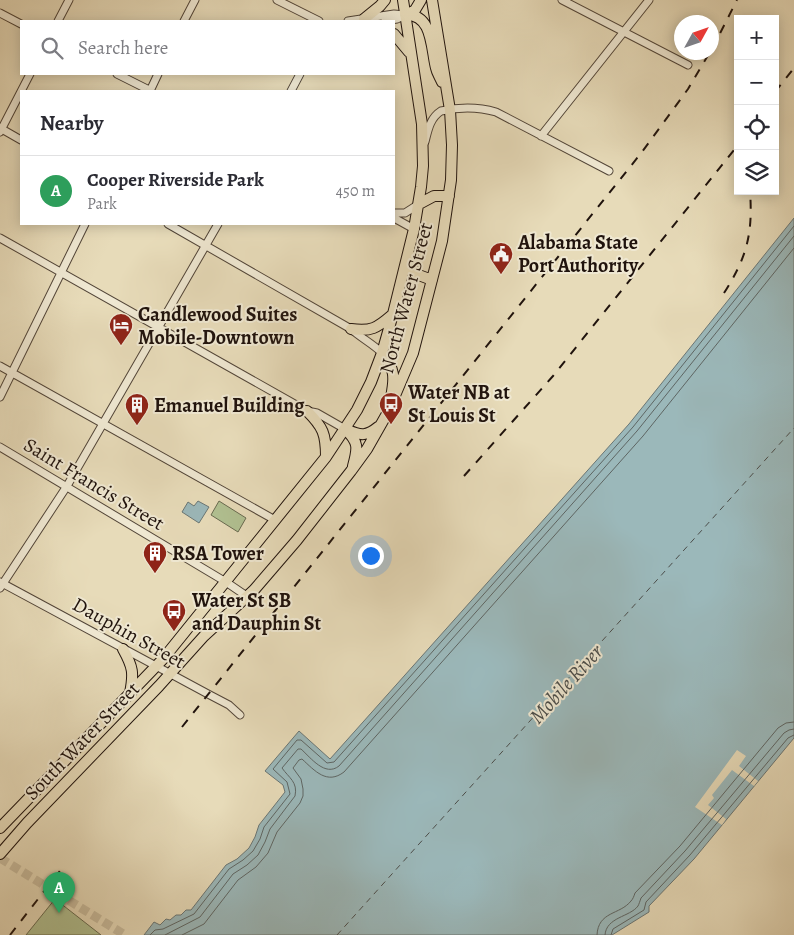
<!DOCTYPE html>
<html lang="en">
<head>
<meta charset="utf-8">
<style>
	body { margin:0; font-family:Alegreya,serif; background:#f7f7f7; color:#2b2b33 }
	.controls { position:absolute; right:15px; top:15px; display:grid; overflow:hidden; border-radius:0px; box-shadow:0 2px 12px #0003 }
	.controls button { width:45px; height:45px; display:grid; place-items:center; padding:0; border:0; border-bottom:1px solid #e1e1e2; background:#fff; color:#2b2b33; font:25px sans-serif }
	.compass { position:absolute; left:674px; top:15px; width:45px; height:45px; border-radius:50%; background:#fff; box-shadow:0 2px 12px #0003; rotate:50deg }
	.you { position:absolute; left:370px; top:555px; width:18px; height:18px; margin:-12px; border:4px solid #fff; border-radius:50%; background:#1a73e8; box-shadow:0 0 0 8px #1a73e833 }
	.badge { display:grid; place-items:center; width:32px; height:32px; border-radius:50%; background:#8f2418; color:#fff; font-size:16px; font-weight:700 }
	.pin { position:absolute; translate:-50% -41px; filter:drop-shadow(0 1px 2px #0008) }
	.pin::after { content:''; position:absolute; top:26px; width:18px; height:15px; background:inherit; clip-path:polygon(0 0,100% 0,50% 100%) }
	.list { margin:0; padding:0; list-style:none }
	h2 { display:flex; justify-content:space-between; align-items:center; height:65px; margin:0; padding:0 20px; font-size:21px }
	h2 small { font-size:16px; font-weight:400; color:#7c7c81 }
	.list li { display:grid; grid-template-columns:32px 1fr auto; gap:15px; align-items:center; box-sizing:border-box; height:70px; padding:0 20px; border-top:1px solid #e1e1e2 }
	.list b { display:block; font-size:19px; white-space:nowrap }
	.list p { margin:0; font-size:16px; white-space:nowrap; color:#7c7c81 }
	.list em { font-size:16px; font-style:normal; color:#7c7c81 }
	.icon { flex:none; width:28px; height:28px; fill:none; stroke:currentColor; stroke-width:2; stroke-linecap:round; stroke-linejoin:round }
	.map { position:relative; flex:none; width:794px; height:935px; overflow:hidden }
	.search { position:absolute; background:#fff; box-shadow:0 2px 12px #0003; left:20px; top:20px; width:375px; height:55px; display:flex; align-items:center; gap:12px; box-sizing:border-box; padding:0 18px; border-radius:0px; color:#7c7c81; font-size:19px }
	.panel { position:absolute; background:#fff; box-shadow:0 2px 12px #0003; left:20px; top:90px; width:375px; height:135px; border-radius:0px }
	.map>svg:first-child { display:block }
</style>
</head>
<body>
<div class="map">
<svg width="794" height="935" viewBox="0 0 794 935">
	<rect width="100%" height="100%" fill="#e7dbb9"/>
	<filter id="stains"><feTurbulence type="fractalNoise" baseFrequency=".004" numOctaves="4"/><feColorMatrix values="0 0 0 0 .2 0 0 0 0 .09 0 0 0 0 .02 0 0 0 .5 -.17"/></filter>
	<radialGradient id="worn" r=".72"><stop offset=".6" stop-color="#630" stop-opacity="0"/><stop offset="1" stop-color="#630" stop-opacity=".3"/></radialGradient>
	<path fill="#b1c192" stroke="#686a50" d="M219,501l27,17 -8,14 -27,-17z
		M55,899l46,36h-75z"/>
	<path fill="#9bb8ba" stroke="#6a7675" d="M794,218v520l-100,121 -45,47v6l-37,23h-468l10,-13 6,3 6,-6 4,1 6,-5h5l5,-5h5l35,-45 11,-6 12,-11 6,-11 4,-12 26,-33 -2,-7 -18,-14 34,-40 31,28 299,-335z
		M198,501l11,6 -10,16 -17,-11 6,-10 6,4z"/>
	<path fill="#e7dbb9" d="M737,750l9,6 -7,10 19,15 -4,5 -22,-16 -20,25 2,3 -6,7 18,14 -4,6 -27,-18z"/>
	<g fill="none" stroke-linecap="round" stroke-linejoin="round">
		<path stroke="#5e6664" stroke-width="1" d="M150,935l5,-5 8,-1 31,-15 35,-45 14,-9 10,-9 7,-12 4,-12 26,-33 -3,-12 -14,-13 24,-29h4l26,23 7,-1 299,-335 161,-201
			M165,935l35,-18 33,-43 14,-9 11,-10 7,-13 5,-13 25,-33c3,-14 -6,-18 -13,-28l16,-19h3c10,9 24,28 38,17l298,-335 157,-195
			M182,935l22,-11 34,-44 18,-13 12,-14 9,-21 23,-29 3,-7v-7l-2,-10 -8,-11 6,-8 3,-1c13,12 25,26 42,13l299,-336 151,-188
			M597,935c1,-24 23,-20 34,-34 2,-2 3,-5 4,-8l45,-47 98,-118 8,-5 8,-1
			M605,935c1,-18 25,-18 33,-29 1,-2 2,-5 3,-8l44,-47 99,-118 5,-3 5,-1
			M611,935l2,-6 31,-19 2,-8 44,-47 98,-117 6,-3"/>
		<path stroke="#4b4d4a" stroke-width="1" stroke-dasharray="6 5" stroke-linecap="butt" d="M337,935l457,-507"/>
		<path stroke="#c9bd9f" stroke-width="9" stroke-dasharray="9 4.5" stroke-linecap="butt" d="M0,858l125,77"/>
		<g stroke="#524538" stroke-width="9">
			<path id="minor" d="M277,0l42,21
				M562,0l126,65
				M0,13l21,11
				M58,21l11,-21
				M184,21l11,-21
				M348,21l46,-7 11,1
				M385,21l12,-2 8,-4
				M117,74l34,17
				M150,91l8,-17
				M291,91l9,-17
				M0,128l21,12
				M0,132l30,-58
				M541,136l108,-136
				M425,142c3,-12 5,-24 16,-31 18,-4 38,-4 55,1l113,59
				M394,213h11l14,-9
				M394,218l20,11
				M168,224l183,105c10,9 22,15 31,24
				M0,238l307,173 10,2 28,16
				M0,366l275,154
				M0,397l85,-173
				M0,447l226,135 22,15
				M0,582l208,112 21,11 11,10
				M0,588l67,-102 151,-262"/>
		</g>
		<g stroke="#20130d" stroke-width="12">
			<path id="highway" d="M405,15c28,-2 26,34 31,53 1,5 4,9 6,14
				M406,15l9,-5 6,-10
				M364,19l16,-13 5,-6
				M394,34l15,18
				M419,204l15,-8h15
				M413,257l-1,13 4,4 16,6
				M351,329c20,3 26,-1 41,-14
				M382,353c13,16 13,24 9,44
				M307,411c16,16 19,23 19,46
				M345,429c14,13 13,19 8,37
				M348,430c13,6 19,6 30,-3
				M123,649c10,18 11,24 7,44
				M0,828l163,-169 163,-202 31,-47 14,-28 11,-29 11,-39 21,-85 7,-42 2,-21 -1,-42 -19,-124
				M0,854l27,-31 132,-137 45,-50 50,-46 43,-50 54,-69 16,-22 21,-37 25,-59 29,-112 9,-61 1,-35 -2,-35 -18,-110"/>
		</g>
		<use href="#minor" stroke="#efe8d2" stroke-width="7"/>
		<use href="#highway" stroke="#e7dbb9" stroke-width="10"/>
		<path stroke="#20130d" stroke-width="2" stroke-dasharray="9 9" stroke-linecap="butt" d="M712,49l25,-49
			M775,92l19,-24
			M724,293c23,-36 29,-59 26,-102
			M464,476l89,-100 185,-231
			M182,727l460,-575 46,-63 22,-37
			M10,935l53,-68"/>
	</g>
	<defs>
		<g id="civic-pin" transform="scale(1.25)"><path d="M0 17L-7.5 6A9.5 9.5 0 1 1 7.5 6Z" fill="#8f2418" stroke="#efe8d2"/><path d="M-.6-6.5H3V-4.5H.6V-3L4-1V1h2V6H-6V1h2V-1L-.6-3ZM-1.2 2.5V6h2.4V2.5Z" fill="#fff"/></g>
		<g id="hotel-pin" transform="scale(1.25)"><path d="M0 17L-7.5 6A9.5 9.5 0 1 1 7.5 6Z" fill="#8f2418" stroke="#efe8d2"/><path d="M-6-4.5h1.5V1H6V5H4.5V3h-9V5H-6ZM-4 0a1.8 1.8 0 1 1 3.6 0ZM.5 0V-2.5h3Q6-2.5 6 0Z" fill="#fff"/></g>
		<g id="bus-pin" transform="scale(1.25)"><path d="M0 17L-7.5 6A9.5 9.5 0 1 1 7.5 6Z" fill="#8f2418" stroke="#efe8d2"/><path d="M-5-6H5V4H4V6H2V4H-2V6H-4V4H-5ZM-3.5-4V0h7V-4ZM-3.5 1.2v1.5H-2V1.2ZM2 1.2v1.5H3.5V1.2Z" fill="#fff"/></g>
		<g id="building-pin" transform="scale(1.25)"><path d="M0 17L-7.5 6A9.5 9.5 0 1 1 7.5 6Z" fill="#8f2418" stroke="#efe8d2"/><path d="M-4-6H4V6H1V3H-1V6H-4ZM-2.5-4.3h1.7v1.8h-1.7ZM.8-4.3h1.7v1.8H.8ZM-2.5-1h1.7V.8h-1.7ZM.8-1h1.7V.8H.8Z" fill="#fff"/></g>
	</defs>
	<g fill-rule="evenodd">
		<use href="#civic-pin" x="501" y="254"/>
		<use href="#hotel-pin" x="121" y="325"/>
		<use href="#bus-pin" x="391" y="404"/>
		<use href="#building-pin" x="137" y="405"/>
		<use href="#building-pin" x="155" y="553"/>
		<use href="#bus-pin" x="174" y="611"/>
	</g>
	<g text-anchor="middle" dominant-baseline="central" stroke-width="4" stroke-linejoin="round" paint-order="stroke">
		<g font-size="20" font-weight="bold" fill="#20130d" stroke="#efe8d2" text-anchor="start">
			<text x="518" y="242">Alabama State<tspan x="518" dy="23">Port Authority</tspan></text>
			<text x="138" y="314">Candlewood Suites<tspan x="138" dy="23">Mobile-Downtown</tspan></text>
			<text x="408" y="392">Water NB at<tspan x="408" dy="23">St Louis St</tspan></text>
			<text x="154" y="405">Emanuel Building</text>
			<text x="172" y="553">RSA Tower</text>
			<text x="192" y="600">Water St SB<tspan x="192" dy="23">and Dauphin St</tspan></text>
		</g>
		<g font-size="20" fill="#20130d" stroke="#efe8d2">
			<text transform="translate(406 298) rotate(-75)">North Water Street</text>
			<text transform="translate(94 484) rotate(31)">Saint Francis Street</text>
			<text transform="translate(129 633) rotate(29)">Dauphin Street</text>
			<text transform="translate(82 741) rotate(-46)">South Water Street</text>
		</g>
		<g font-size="21" font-style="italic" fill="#4b4d4a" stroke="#efe8d2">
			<text transform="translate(566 684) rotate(-48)">Mobile River</text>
		</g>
	</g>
	<rect width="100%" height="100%" filter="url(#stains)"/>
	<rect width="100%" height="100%" fill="url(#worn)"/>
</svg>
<div class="controls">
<button>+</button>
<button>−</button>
<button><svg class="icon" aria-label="locate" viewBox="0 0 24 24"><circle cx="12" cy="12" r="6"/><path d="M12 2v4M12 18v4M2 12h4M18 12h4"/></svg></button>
<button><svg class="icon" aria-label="layers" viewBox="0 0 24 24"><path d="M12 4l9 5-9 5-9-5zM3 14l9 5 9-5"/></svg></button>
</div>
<svg class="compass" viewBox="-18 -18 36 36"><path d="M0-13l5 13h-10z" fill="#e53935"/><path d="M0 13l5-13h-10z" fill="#7c7c81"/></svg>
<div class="you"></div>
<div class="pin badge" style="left:59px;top:913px;background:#2e9e5b">A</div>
<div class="search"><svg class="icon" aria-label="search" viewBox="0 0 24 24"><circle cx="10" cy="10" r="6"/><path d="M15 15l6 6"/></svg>Search here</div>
<section class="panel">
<h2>Nearby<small></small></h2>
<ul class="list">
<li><span class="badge" style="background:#2e9e5b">A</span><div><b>Cooper Riverside Park</b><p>Park</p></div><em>450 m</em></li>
</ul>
</section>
</div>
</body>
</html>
